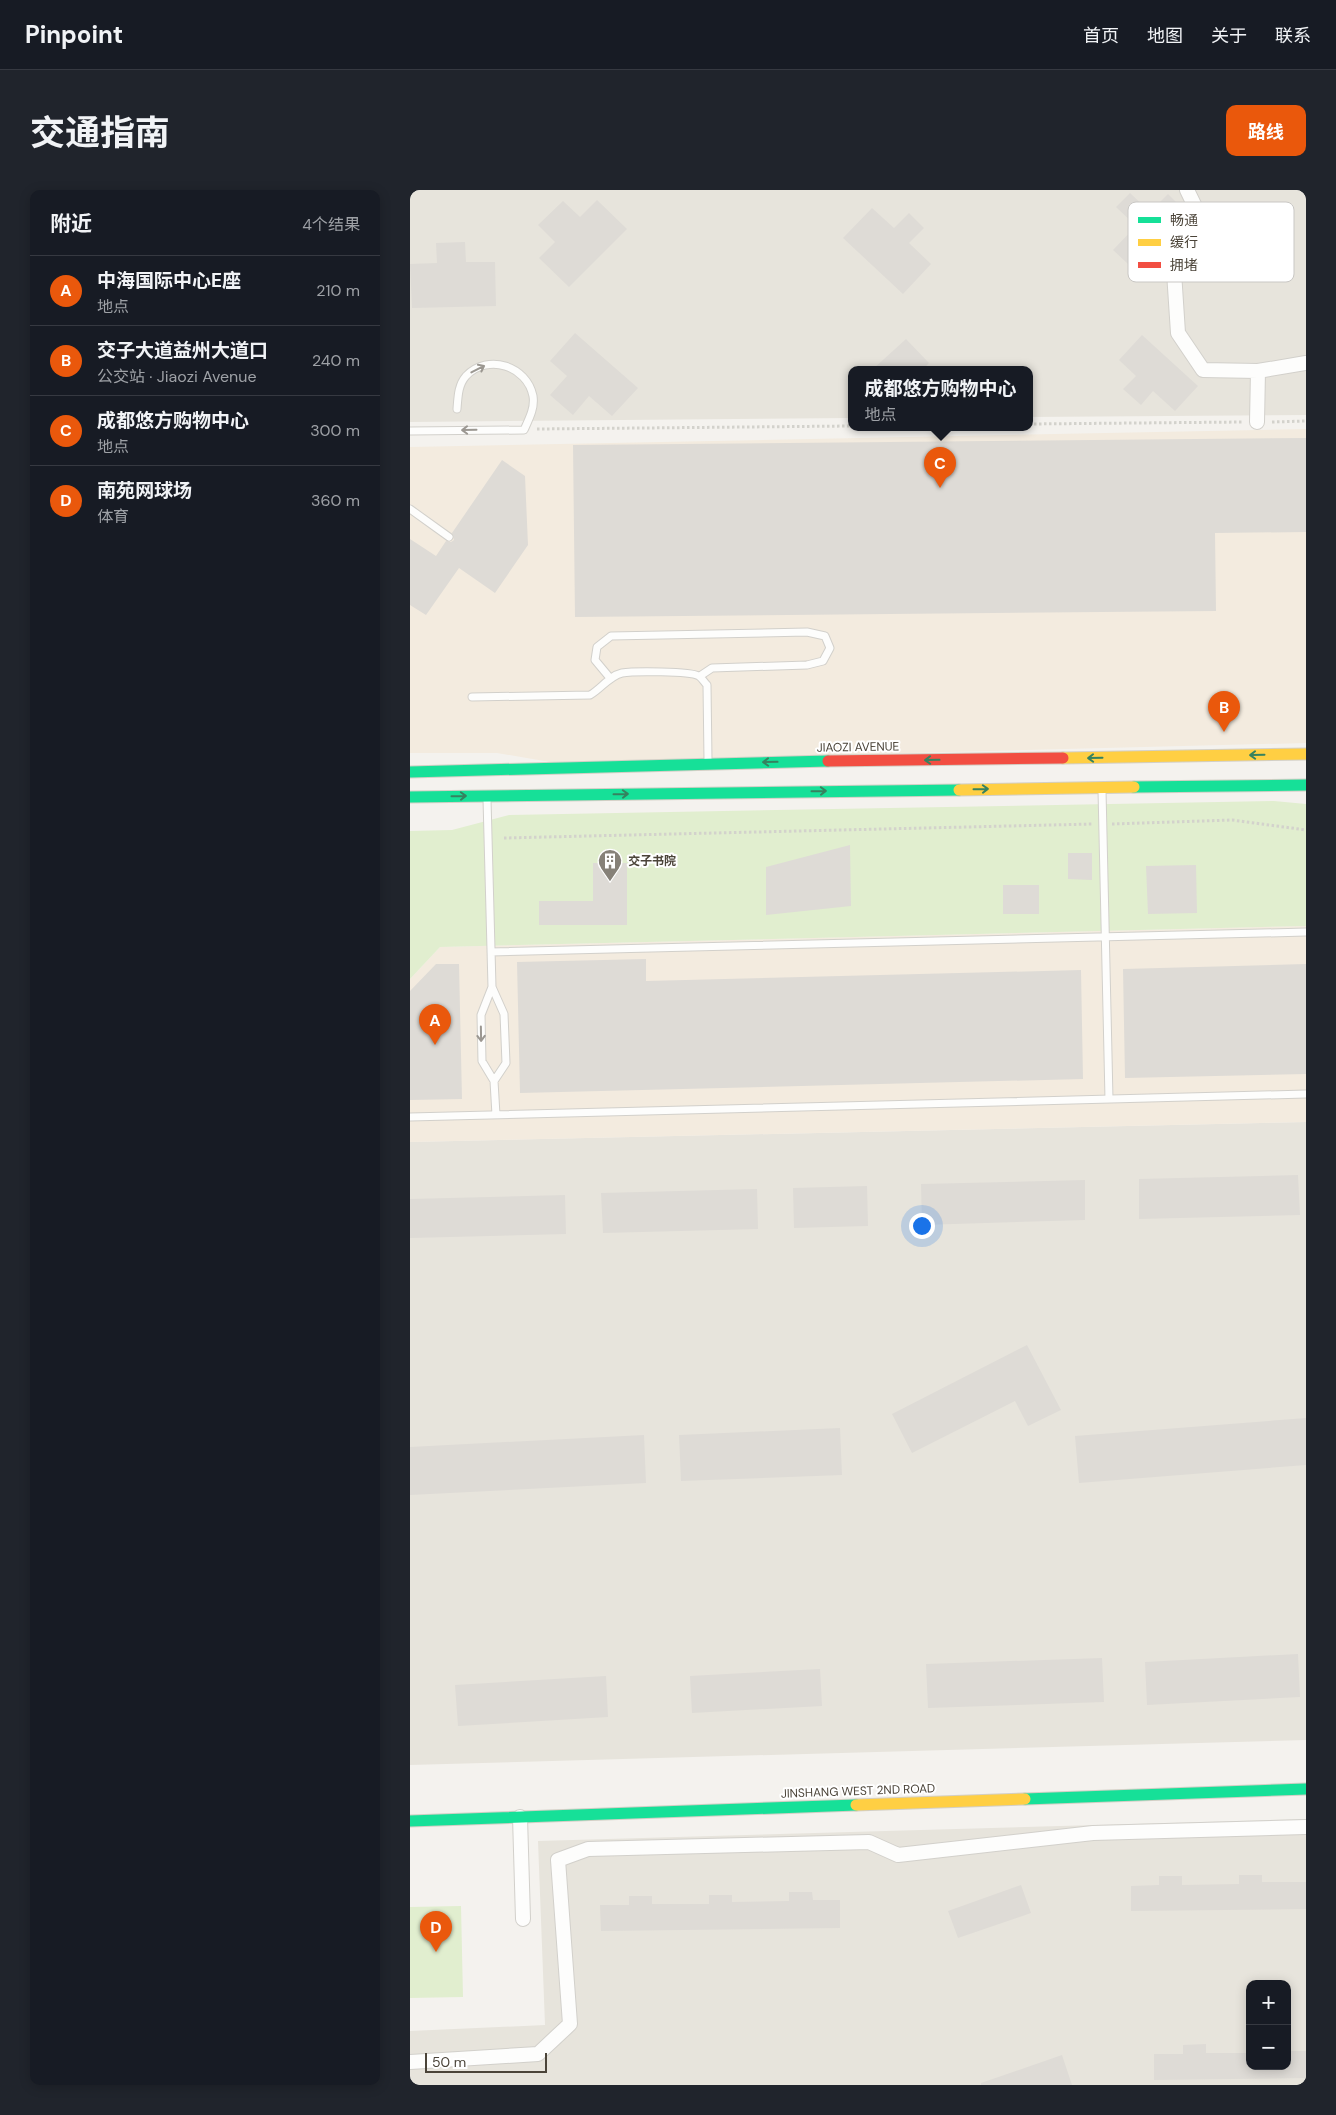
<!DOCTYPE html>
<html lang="zh">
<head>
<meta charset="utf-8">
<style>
	body { margin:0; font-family:"DM Sans","Noto Sans SC",sans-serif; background:#20242c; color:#f1f3f6 }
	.controls { position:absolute; right:15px; bottom:15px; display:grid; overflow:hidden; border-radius:10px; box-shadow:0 2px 12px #0003 }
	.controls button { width:45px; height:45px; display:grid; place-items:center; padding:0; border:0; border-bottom:1px solid #363941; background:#171b24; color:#f1f3f6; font:25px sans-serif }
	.scale { position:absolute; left:15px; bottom:12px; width:122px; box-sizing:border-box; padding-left:5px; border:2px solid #4b4439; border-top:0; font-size:14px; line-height:18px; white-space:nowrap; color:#4b4439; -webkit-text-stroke:4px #fff; paint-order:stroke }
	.you { position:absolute; left:511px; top:1035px; width:18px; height:18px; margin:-12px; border:4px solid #fff; border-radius:50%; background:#1a73e8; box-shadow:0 0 0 8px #1a73e833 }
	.badge { display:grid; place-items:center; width:32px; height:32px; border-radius:50%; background:#ea580c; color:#fff; font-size:16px; font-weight:700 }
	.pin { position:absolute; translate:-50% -41px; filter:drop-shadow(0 1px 2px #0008) }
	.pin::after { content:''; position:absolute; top:26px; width:18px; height:15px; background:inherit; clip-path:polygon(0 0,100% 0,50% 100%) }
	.popup { position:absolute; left:438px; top:176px; width:185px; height:65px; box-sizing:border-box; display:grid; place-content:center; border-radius:10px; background:#171b24; filter:drop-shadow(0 1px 4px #0005); font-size:16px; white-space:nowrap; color:#9ea1a6 }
	.popup b { font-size:19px; color:#f1f3f6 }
	.popup::after { content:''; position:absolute; left:50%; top:100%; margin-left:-10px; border:10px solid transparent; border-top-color:#171b24 }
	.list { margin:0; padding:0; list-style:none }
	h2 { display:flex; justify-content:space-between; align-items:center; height:65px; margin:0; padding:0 20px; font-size:21px }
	h2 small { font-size:16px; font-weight:400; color:#9ea1a6 }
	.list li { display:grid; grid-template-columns:32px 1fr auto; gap:15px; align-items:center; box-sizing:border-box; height:70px; padding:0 20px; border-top:1px solid #363941 }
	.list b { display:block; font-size:19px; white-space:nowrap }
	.list p { margin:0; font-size:16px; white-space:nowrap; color:#9ea1a6 }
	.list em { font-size:16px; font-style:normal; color:#9ea1a6 }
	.map { position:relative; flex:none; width:896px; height:1895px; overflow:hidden; border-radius:10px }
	header { display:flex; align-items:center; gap:30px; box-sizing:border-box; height:70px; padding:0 25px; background:#171b24; border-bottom:1px solid #363941 }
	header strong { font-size:24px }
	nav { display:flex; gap:28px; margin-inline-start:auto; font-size:18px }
	.intro { display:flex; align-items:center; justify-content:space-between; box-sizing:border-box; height:120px; padding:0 30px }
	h1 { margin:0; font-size:35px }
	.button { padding:12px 22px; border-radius:10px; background:#ea580c; color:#fff; font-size:18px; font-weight:700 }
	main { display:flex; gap:30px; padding:0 30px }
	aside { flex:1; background:#171b24; border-radius:10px; box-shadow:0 2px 12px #0003 }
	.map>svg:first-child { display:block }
</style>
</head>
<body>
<header>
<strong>Pinpoint</strong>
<nav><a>首页</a><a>地图</a><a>关于</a><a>联系</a></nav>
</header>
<div class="intro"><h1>交通指南</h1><a class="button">路线</a></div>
<main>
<aside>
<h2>附近<small>4个结果</small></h2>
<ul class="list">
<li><span class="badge">A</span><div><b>中海国际中心E座</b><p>地点</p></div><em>210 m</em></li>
<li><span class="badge">B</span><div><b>交子大道益州大道口</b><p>公交站 · Jiaozi Avenue</p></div><em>240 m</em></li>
<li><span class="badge">C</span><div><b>成都悠方购物中心</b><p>地点</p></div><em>300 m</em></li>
<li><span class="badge">D</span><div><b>南苑网球场</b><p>体育</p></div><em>360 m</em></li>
</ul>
</aside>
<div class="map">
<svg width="896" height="1895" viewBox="0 0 896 1895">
	<rect width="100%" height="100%" fill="#f4f2ee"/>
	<path fill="#e7e4dc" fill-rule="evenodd" d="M0,0h896v225l-277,2v-48h-178v49l-441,4z
		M896,932v618l-896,25v-623z
		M896,1629v266h-896v-54l135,-6 -7,-184zM840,1794h37v82h-37z"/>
	<path fill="#f3ebdf" d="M896,239v314l-756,19 -53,-9h-87v-306z
		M896,736v196l-896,20v-163l30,-32z"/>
	<path fill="#e1eecf" d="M864,611l32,3v122l-866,21 -30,32v-148l42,-1 57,-15z
		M51,1716l2,91 -53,1v-91z"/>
	<path fill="#dedbd6" d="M720,3l20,19 18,-18 21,21 3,5 -1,5 -50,51 -28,-26 23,-24 -20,-19z
		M187,10l30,29 -58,58 -30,-29 16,-16 -17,-17 25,-24 17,16z
		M462,18l22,20 15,-15 15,15 -15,15 22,21 -28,30 -60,-56z
		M55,52l1,20h29l1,44 -84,2 -2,-44 27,-1 -1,-20z
		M165,143l63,55 -26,28 -23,-20 -16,19 -23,-20 17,-19 -17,-15z
		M732,145l56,51 -23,25 -22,-20 -12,14 -18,-16 13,-13 -17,-16z
		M496,149l23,24 -6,6h-50z
		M896,248v94l-91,1 1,78 -641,6 -2,-172z
		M92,270l23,16 3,69 -33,48 -36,-25 -33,47 -16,-10v-66l26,17 10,-15 5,1 3,-2 -2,-7z
		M440,655l1,61 -85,9v-48z
		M658,663h24v27l-24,-1z
		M183,673h34v62h-88v-24h54z
		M786,675l1,48 -49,1 -2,-48z
		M593,695h36v29h-36z
		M236,769v22l435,-11 2,109 -563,14 -3,-131z
		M26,774h23l3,135 -52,1v-109z
		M896,774v110l-181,4 -2,-109z
		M888,985l2,40 -161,4v-40z
		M675,990v40l-163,5 -1,-41z
		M457,996l1,40 -74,2 -1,-40z
		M347,999l1,40 -155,4 -2,-40z
		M155,1005l1,39 -156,4v-39z
		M617,1155l34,65 -33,16 -13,-25 -103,52 -20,-39z
		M896,1228v47l-227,18 -4,-47z
		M430,1238l2,47 -161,6 -2,-46z
		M234,1245l2,48 -236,12v-48z
		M888,1464l2,43 -153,8 -2,-43z
		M692,1468l2,44 -176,6 -2,-44z
		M410,1479l2,37 -130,7 -2,-37z
		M196,1486l2,41 -150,9 -3,-41z
		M829,1685h23v7h44v27l-175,2v-25l28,-1v-9h23v9l57,-1z
		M611,1695l10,28 -73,25 -10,-27z
		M379,1702h23l1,8h27v28l-239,3 -1,-26h29v-9h23v8h57v-9h23v7l57,-1z
		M796,1854v9h44v13h37v-15h19v27l-152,2v-26h29v-9z
		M652,1865l10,30h-91v-2z"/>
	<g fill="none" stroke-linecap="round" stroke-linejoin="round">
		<g stroke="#d2d0cb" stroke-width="9">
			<path id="lane" d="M0,241l114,-1c5,-11 11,-22 9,-34 -6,-30 -45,-43 -67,-20 -8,9 -8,21 -9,33
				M0,319l39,28
				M200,488l-15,-18 2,-13 14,-11 196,-4 18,4 5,12 -7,13 -16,4 -95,3 -12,8
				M62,507l118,-2c11,-6 19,-19 32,-22 11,-2 68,-2 77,3 3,2 5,6 8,9l1,75
				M692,600l7,309
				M77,609l5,188 -11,28 1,46 12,20 12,-18 -2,-49 -12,-27
				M81,762l815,-20
				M84,891l2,34
				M0,927l896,-23"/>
		</g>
		<g stroke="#d2d0cb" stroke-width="16">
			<path id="street" d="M777,0l14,29 -6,26 -21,27 4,61 25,37 55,1 48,-8
				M847,232l1,-51
				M110,1627l3,102
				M0,1872l128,-8 32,-30 -12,-164 30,-11 281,-7 29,13 195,-22 213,-6"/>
		</g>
		<g stroke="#d3cfc5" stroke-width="13">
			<path id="fast" d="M0,582l418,-11
				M724,597l172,-2
				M0,607l549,-7
				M615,1609l281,-10
				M0,1631l446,-16"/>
		</g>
		<g stroke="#d3cfc5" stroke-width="13">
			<path id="slow" d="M653,568l243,-4
				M549,600l175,-3
				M446,1615l169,-6"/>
		</g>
		<g stroke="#d3cfc5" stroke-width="13">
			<path id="jam" d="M418,571l235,-3"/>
		</g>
		<path stroke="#d3d2cc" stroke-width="3" stroke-dasharray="2.5 2.5" stroke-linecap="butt" d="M862,232l34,-1
			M619,234l214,-2
			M127,239l314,-3
			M702,634l120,-4 74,10
			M94,648l589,-14"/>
		<use href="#lane" stroke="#fdfdfc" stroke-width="7"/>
		<use href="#street" stroke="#fdfdfc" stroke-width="14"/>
		<use href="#fast" stroke="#16e098" stroke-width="11"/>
		<use href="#slow" stroke="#ffcf43" stroke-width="11"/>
		<use href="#jam" stroke="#f24e42" stroke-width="11"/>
	</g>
	<defs><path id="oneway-shaft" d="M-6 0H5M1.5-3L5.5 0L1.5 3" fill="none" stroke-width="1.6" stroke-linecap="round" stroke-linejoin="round" transform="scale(1.25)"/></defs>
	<g stroke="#9b9791">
		<use href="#oneway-shaft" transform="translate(68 179) rotate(-27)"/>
		<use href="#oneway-shaft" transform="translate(59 240) rotate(179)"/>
		<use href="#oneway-shaft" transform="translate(71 844) rotate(89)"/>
	</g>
	<g stroke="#36825f">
		<use href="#oneway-shaft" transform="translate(847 565) rotate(179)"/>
		<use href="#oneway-shaft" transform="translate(685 568) rotate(179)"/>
		<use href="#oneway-shaft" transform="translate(522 570) rotate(179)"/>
		<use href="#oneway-shaft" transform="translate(360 572) rotate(179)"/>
		<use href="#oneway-shaft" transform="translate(571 599) rotate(-1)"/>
		<use href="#oneway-shaft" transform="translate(409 601) rotate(-1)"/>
		<use href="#oneway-shaft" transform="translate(211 604) rotate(-1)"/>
		<use href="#oneway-shaft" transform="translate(49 606) rotate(-1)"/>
	</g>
	<defs>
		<g id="building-pin" transform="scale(1.25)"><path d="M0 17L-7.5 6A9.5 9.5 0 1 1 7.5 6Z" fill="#868178" stroke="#fff"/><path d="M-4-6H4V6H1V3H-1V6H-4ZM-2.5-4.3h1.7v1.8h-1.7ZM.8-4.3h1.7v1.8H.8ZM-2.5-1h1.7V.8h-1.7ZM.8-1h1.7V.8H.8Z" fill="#fff"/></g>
	</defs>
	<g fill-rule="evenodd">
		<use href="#building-pin" x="200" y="671"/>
	</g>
	<g text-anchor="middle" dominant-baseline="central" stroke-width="4" stroke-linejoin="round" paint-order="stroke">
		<g font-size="12" fill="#4b4439" stroke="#fff">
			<text transform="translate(448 557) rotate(-1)">JIAOZI AVENUE</text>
			<text transform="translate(448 1601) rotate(-2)">JINSHANG WEST 2ND ROAD</text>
		</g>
		<g font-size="12" font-weight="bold" fill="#4b4439" stroke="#fff" text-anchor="start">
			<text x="218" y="671">交子书院</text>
		</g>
	</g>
	<rect x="718" y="12" width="166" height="80" rx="8" fill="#fff" stroke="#c9c7c4" stroke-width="1"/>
	<rect x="728" y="27" width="23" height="6" fill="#16e098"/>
	<rect x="728" y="49" width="23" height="7" fill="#ffcf43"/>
	<rect x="728" y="72" width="23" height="6" fill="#f24e42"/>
	<g font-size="14" fill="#4b4439">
		<text x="760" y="35">畅通</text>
		<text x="760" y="57">缓行</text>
		<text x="760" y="80">拥堵</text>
	</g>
</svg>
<div class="controls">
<button>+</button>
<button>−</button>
</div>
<div class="scale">50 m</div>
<div class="you"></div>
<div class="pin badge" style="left:25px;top:855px">A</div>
<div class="pin badge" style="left:814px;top:542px">B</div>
<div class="pin badge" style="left:530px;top:298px">C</div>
<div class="popup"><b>成都悠方购物中心</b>地点</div>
<div class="pin badge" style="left:26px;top:1762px">D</div>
</div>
</main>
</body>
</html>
